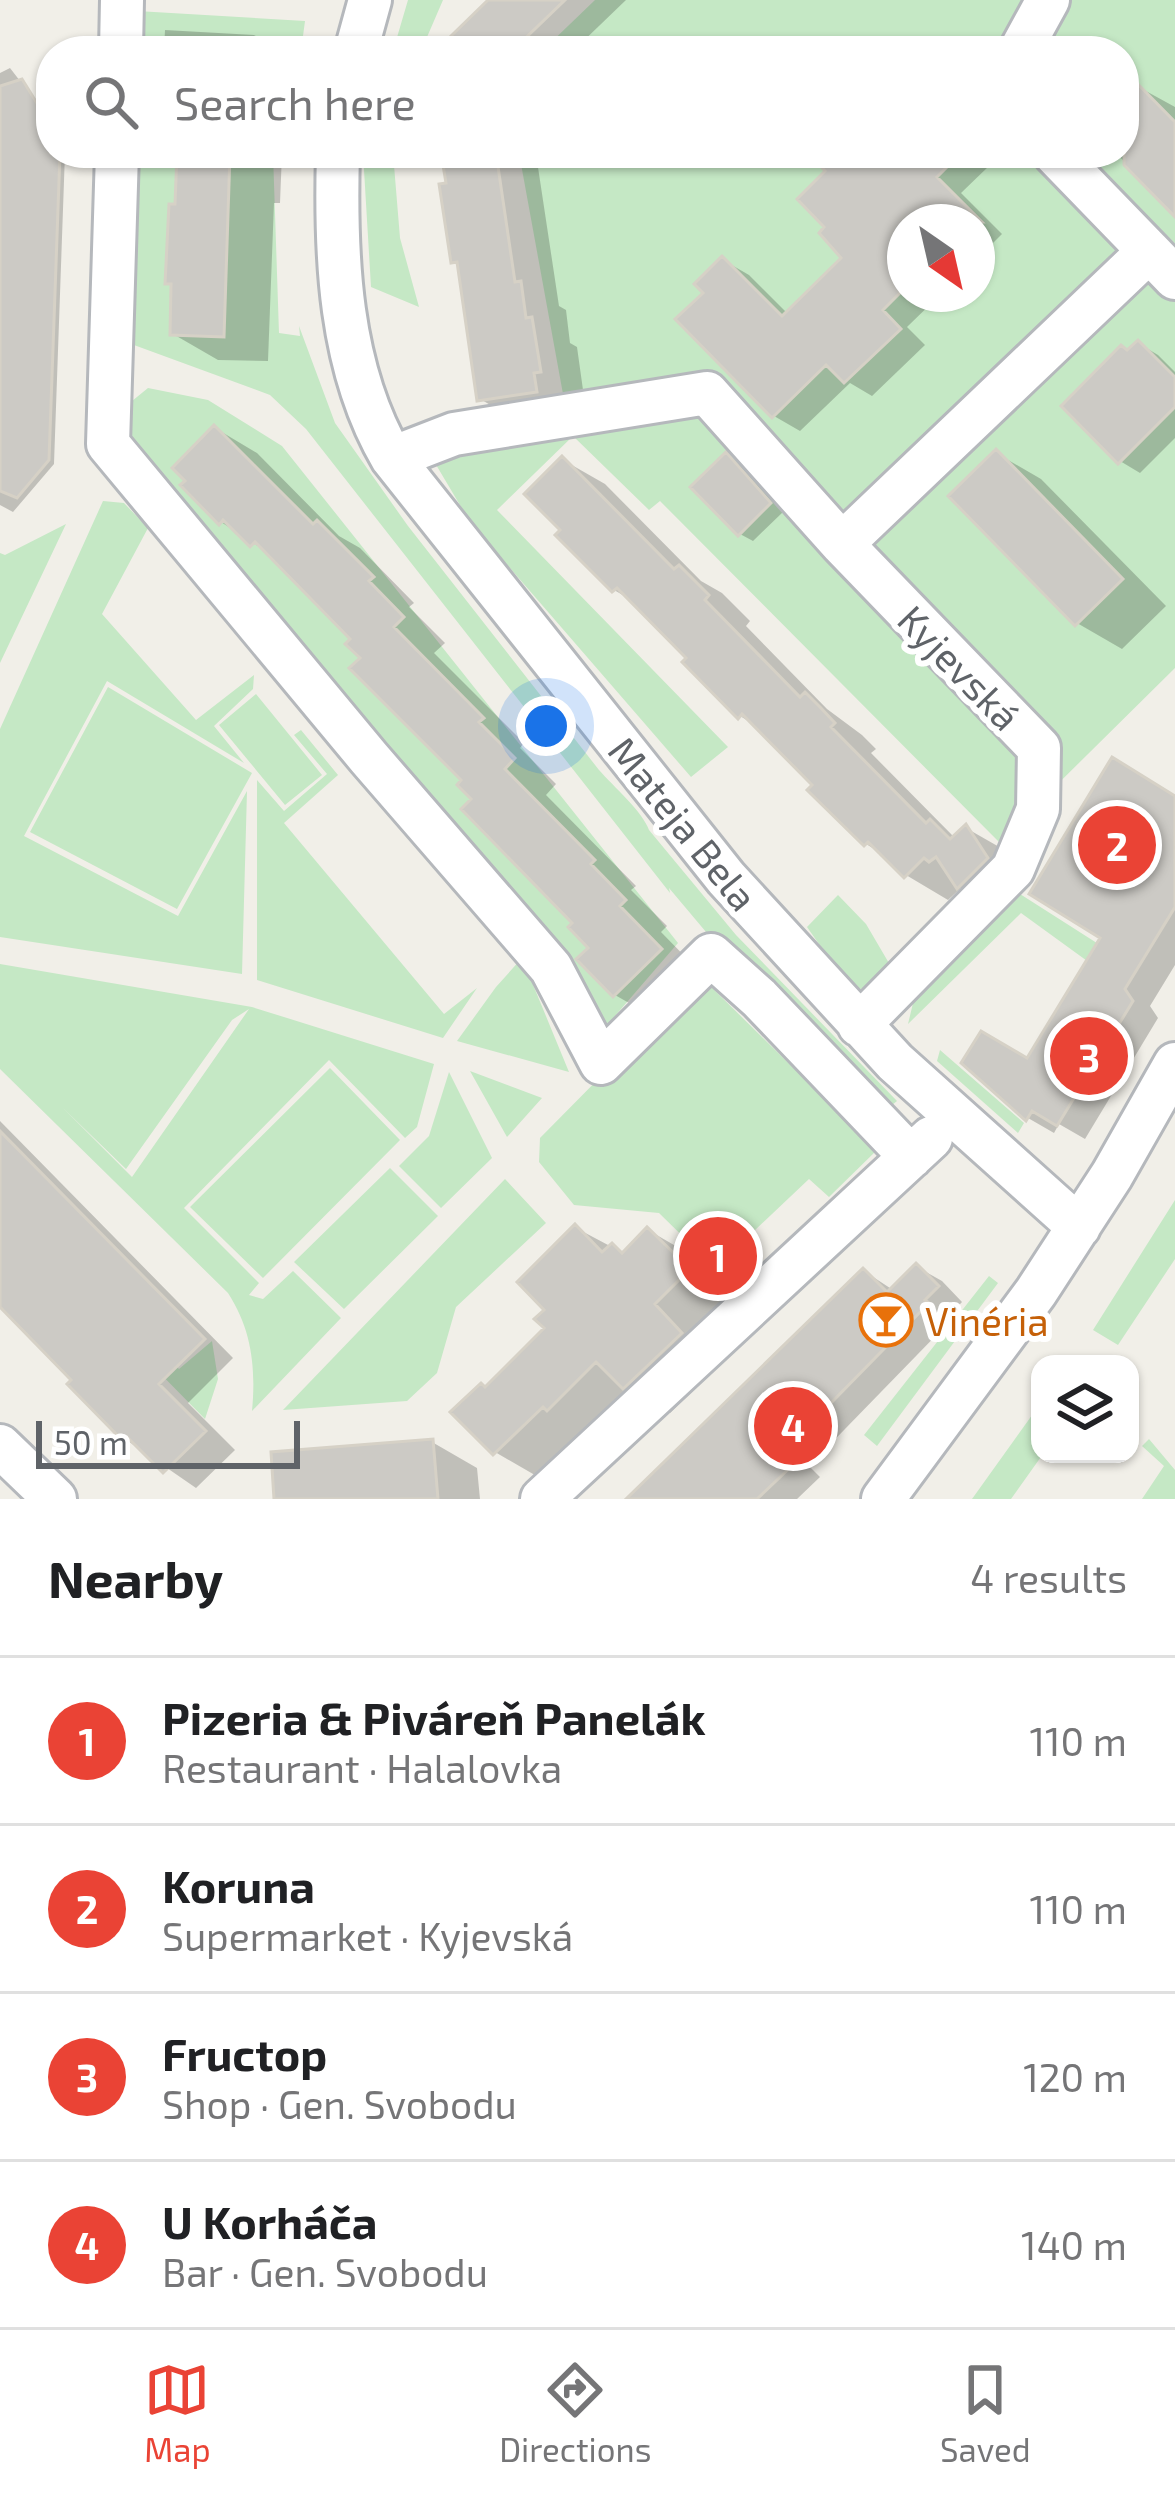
<!DOCTYPE html>
<html lang="en">
<head>
<meta charset="utf-8">
<style>
	body { margin:0; font-family:"Exo 2",sans-serif; background:#f2f2f2; color:#202124 }
	.controls { position:absolute; right:36px; bottom:36px; display:grid; overflow:hidden; border-radius:24px; box-shadow:0 3px 9px #0004 }
	.controls button { width:108px; height:108px; display:grid; place-items:center; padding:0; border:0; border-bottom:3px solid #e0e0e0; background:#fff; color:#202124; font:60px sans-serif }
	.compass { position:absolute; left:887px; top:204px; width:108px; height:108px; border-radius:50%; background:#fff; box-shadow:0 3px 9px #0004; rotate:146deg }
	.scale { position:absolute; left:36px; bottom:30px; width:264px; box-sizing:border-box; padding-left:12px; border:6px solid #5f6368; border-top:0; font-size:33px; line-height:42px; white-space:nowrap; color:#5f6368; -webkit-text-stroke:9px #fff; paint-order:stroke }
	.you { position:absolute; left:546px; top:726px; width:42px; height:42px; margin:-30px; border:9px solid #fff; border-radius:50%; background:#1a73e8; box-shadow:0 0 0 18px #1a73e833 }
	.badge { display:grid; place-items:center; width:78px; height:78px; border-radius:50%; background:#ea4335; color:#fff; font-size:39px; font-weight:700 }
	.pin { position:absolute; translate:-50% -50%; border:6px solid #fff; box-shadow:0 3px 12px #0006 }
	.list { margin:0; padding:0; list-style:none }
	h2 { display:flex; justify-content:space-between; align-items:center; height:156px; margin:0; padding:0 48px; font-size:51px }
	h2 small { font-size:39px; font-weight:400; color:#757577 }
	.list li { display:grid; grid-template-columns:78px 1fr auto; gap:36px; align-items:center; box-sizing:border-box; height:168px; padding:0 48px; border-top:3px solid #e0e0e0 }
	.list b { display:block; font-size:45px; white-space:nowrap }
	.list p { margin:0; font-size:39px; white-space:nowrap; color:#757577 }
	.list em { font-size:39px; font-style:normal; color:#757577 }
	.icon { flex:none; width:66px; height:66px; fill:none; stroke:currentColor; stroke-width:2; stroke-linecap:round; stroke-linejoin:round }
	.map { position:relative; flex:none; width:1175px; height:1499px; overflow:hidden }
	.search { position:absolute; background:#fff; box-shadow:0 3px 9px #0004; left:36px; right:36px; top:36px; height:132px; display:flex; align-items:center; gap:30px; box-sizing:border-box; padding:0 42px; border-radius:48px; color:#757577; font-size:45px }
	.sheet { height:828px; background:#fff }
	nav { display:flex; justify-content:space-around; align-items:center; box-sizing:border-box; height:168px; border-top:3px solid #e0e0e0; background:#fff; font-size:33px; color:#757577 }
	nav a { display:grid; justify-items:center; gap:6px }
	nav .on { color:#ea4335 }
	.map>svg:first-child { display:block }
</style>
</head>
<body>
<div class="map">
<svg width="1175" height="1499" viewBox="0 0 1175 1499">
	<rect width="100%" height="100%" fill="#f1efe8"/>
	<path fill="#c5e8c5" fill-rule="evenodd" d="M408,0h35l-22,51h-28z
		M595,0h580v668l-176,174 -339,-341 -11,9 -76,-74 -76,74 231,237 -37,30 -221,-255 -35,-59 130,-58 -46,-252h605v-102h-582zM905,222h72v72h-72z
		M137,11l168,10 -4,30h-166z
		M131,153h142l6,180 21,3 -1,-10 36,97 73,103 191,244c14,16 44,42 50,60l87,105 161,166 -16,13 -159,-163 -53,-63 1,5 -364,-464 -36,-34 -147,-54z
		M363,153h30l7,85 19,69 -48,-20z
		M148,388l60,12 74,46 396,497 -82,95 -477,-594 2,-34z
		M103,501l21,2 24,25 -46,86 94,106 58,-45 -1,14 -39,37 30,37 -137,-82 -83,155 154,80 69,-125 -5,183 -242,-37v-208z
		M66,524l-66,139v-110l5,2z
		M108,687l144,86 -75,136 -147,-77z
		M256,694l66,81 -37,30 -66,-80z
		M301,730l37,45 -54,48 160,191 33,-26 -34,50 -186,-58v-200l27,31 43,-37 -33,-39z
		M1020,894l116,74 -13,19 -102,-74 -113,111 6,-25z
		M838,895l28,29 27,46 -12,14 -29,7 -45,-64z
		M522,958l47,114 -112,-31 39,-54z
		M0,964l252,43 182,57 -17,63 -12,11 -76,-78 -145,148 75,75 -10,12 14,4 30,-28 48,47 -89,93c4,-43 0,-81 -24,-118l-228,-224zM249,1009l-117,168 -69,-69 63,61 106,-149z
		M700,976l177,174 -48,47 -20,-18 -94,89 -56,-55 -85,-8 -35,-43 1,-24z
		M940,1050l84,73 -6,10 -81,-72z
		M330,1068l70,72 -137,138 -73,-71z
		M470,1071l72,27 -35,39z
		M449,1072l43,86 -51,50 -42,-42 30,-30z
		M390,1168l48,48 -94,93 -50,-47z
		M505,1179l41,44 -90,84 -19,66 -30,28 -124,9z
		M0,1187l179,182 33,-28 6,38 -13,40 -205,-208z
		M1175,1200v59l-57,86 -25,-15z
		M989,1276l9,7 -121,163 -13,-11z
		M1040,1404v50h3l-32,45h-39z
		M1149,1439l26,31v29h-33l22,-33 -22,-20z"/>
	<path fill="#0003" d="M490,0h136l-53,51h-103z
		M165,30l89,5 28,16h-118z
		M10,68l41,53v32h14l-11,311 -41,48 -13,-7v-432z
		M1124,79l51,28v106l-59,-60h8z
		M179,153h103l-2,50h-6l-6,158 -50,-1 -45,-26 1,-48 -5,-3z
		M444,153l92,1 23,152 7,4 4,33 7,4 7,50 -59,28 -45,-26 -19,-133 -7,-4z
		M832,153h144l13,13 -28,27 41,41 -25,25v-37h-72v72h36l-34,33 18,18 -53,51 -22,-13 -50,48 -26,-15 -67,-123 16,-33 26,15 39,39 57,-56 -17,-31z
		M1138,343l20,12 17,17v66l-35,35 -20,-12 8,-108z
		M215,428l42,25 82,83 21,12 54,55 -5,4 36,36 -11,10 90,90 -4,5 36,36 -10,11 90,91 -5,4 36,36 -6,6 41,42 -45,45 -42,-24 -39,-72 -101,-124 -10,-19 -111,-142 -81,-82 -52,-34z
		M996,453l45,26 125,127 -44,43 -45,-26z
		M726,456l13,8 44,48 -30,29 -13,-7z
		M563,460l42,24 96,97 21,12 28,28 -4,5 81,83 35,26 14,14 -5,4 81,82 4,2 10,-9 42,24 21,31 -27,28 -41,-23 -13,12 -42,-25 -20,-19 -20,-12 -106,-116 -20,-12 -49,-58 -56,-56 -21,-12 -50,-60z
		M1175,798v167l-25,41 8,12 -73,121 -26,-15 -5,9 -26,-15 -63,-55 64,-1 75,-125z
		M0,1121l233,237 -45,45 47,47 -39,38 -71,-49 -49,-59 -76,-77z
		M576,1228l49,26 23,-24 45,26 40,41 -35,34 27,29 -55,53 -34,-20 -96,85 -45,-26 -8,-63 61,-61 1,-18z
		M917,1267l25,14 20,21 -13,14 3,3 -143,147 11,11 -23,22h-166l233,-228 29,19z
		M432,1442l45,26 3,31h-203z"/>
	<path fill="#cccac5" stroke="#d6d1c6" stroke-width="3" d="M488,0h77l-53,51h-47l-14,-15z
		M1124,70l51,52v95l-51,-52z
		M22,79l29,47v27h9l-11,307 -32,38 -17,-7v-405z
		M177,153h53l-6,184 -54,-2 1,-51h-6l4,-80h6z
		M441,153h55l19,129 6,-1 5,37 6,-1 9,55 -7,1 3,19 -60,9 -20,-139 -6,1 -12,-79 7,-1z
		M808,153h153l-24,24 45,45h-77v66l-22,22 18,19 -57,54 -18,-18 -54,53 -97,-99 28,-26 -9,-9 28,-28 60,60 59,-58 -22,-25 5,-6 -27,-28 28,-28z
		M1138,340l37,37v30l-57,57 -57,-58 60,-61 6,5z
		M214,425l99,99 4,-4 57,57 -5,4 35,36 -10,10 90,91 -5,4 36,36 -10,11 90,91 -4,4 35,36 -6,6 42,43 -49,48 -37,-38 12,-11 -20,-21 4,-4 -111,-114 10,-10 -14,-14 4,-5 -112,-112 11,-10 -15,-14 5,-5 -95,-97 -5,5 -27,-27 -4,5 -39,-40 5,-4 -13,-13z
		M996,449l127,130 -48,47 -127,-130z
		M726,452l45,51 -33,33 -48,-49z
		M562,456l112,113 5,-4 30,30 -4,5 95,97 5,-5 15,15 15,16 -4,4 95,96 4,-4 20,20 16,-15 22,34 -31,31 -21,-32 -7,5 -5,-4 -20,20 -36,-36 -4,4 -57,-56 5,-5 -70,-71 -4,5 -56,-57 4,-4 -69,-70 -5,4 -57,-57 5,-5 -36,-36z
		M1112,757l63,39v111l-50,82 8,12 -76,125 -25,-15 -6,10 -65,-58 20,-32 46,27 73,-120 -71,-44z
		M0,1131l205,208 -46,45 47,47 -43,42 -36,-36 -4,4 -56,-57 4,-4 -71,-73z
		M575,1224l27,28 10,-9 10,10 25,-26 43,42 -35,35 27,29 -59,56 -27,-27 -49,49 -4,-4 -50,48 -43,-43 31,-29 4,4 59,-59 -10,-9 10,-9 -27,-28z
		M916,1263l23,23 -14,14 4,3 -144,147 12,11 -40,38h-131l237,-231 24,24z
		M433,1439l5,60h-164l-3,-47z"/>
	<g fill="none" stroke-linecap="round" stroke-linejoin="round">
		<g stroke="#b5b8bc" stroke-width="48">
			<path id="minor" d="M121,51l1,-51
				M356,51l14,-51
				M1020,51l28,-51
				M117,153l-9,291 261,314 182,210 50,95 110,-108 48,43 152,159
				M338,153c-3,103 1,215 54,305l334,420 169,184 184,165
				M1149,251l26,27
				M392,458l62,-24 253,-41 135,151 197,204 -1,61 -25,60 -154,156
				M842,544l307,-293 -95,-98
				M0,1446l55,53
				M542,1499l389,-361
				M883,1499l153,-207 76,-117 63,-111"/>
		</g>
		<use href="#minor" stroke="#fff" stroke-width="42"/>
	</g>
	<defs>
		<g id="bar-ring" transform="scale(2.7)"><circle r="9.5" fill="#fff" stroke="#e8710a" stroke-width="1.5"/><path d="M-6-5H6L.8 .8V4.5H3.5V6h-7V4.5H-.8V.8Z" fill="#e8710a"/></g>
	</defs>
	<g fill-rule="evenodd">
		<use href="#bar-ring" x="886" y="1320"/>
	</g>
	<g text-anchor="middle" dominant-baseline="central" stroke-width="12" stroke-linejoin="round" paint-order="stroke">
		<g font-size="39" fill="#5f6368" stroke="#fff">
			<text transform="translate(960 667) rotate(46)">Kyjevská</text>
			<text transform="translate(684 823) rotate(51)">Mateja Bela</text>
		</g>
		<g font-size="39" fill="#c56008" stroke="#fff" text-anchor="start">
			<text x="925" y="1320">Vinéria</text>
		</g>
	</g>
</svg>
<div class="controls">
<button><svg class="icon" aria-label="layers" viewBox="0 0 24 24"><path d="M12 4l9 5-9 5-9-5zM3 14l9 5 9-5"/></svg></button>
</div>
<svg class="compass" viewBox="-18 -18 36 36"><path d="M0-13l5 13h-10z" fill="#e53935"/><path d="M0 13l5-13h-10z" fill="#757577"/></svg>
<div class="scale">50 m</div>
<div class="you"></div>
<div class="pin badge" style="left:718px;top:1256px">1</div>
<div class="pin badge" style="left:1117px;top:845px">2</div>
<div class="pin badge" style="left:1089px;top:1056px">3</div>
<div class="pin badge" style="left:793px;top:1426px">4</div>
<div class="search"><svg class="icon" aria-label="search" viewBox="0 0 24 24"><circle cx="10" cy="10" r="6"/><path d="M15 15l6 6"/></svg>Search here</div>
</div>
<section class="sheet">
<h2>Nearby<small>4 results</small></h2>
<ul class="list">
<li><span class="badge">1</span><div><b>Pizeria &amp; Piváreň Panelák</b><p>Restaurant · Halalovka</p></div><em>110 m</em></li>
<li><span class="badge">2</span><div><b>Koruna</b><p>Supermarket · Kyjevská</p></div><em>110 m</em></li>
<li><span class="badge">3</span><div><b>Fructop</b><p>Shop · Gen. Svobodu</p></div><em>120 m</em></li>
<li><span class="badge">4</span><div><b>U Korháča</b><p>Bar · Gen. Svobodu</p></div><em>140 m</em></li>
</ul>
</section>
<nav>
<a class="on"><svg class="icon" aria-label="map" viewBox="0 0 24 24"><path d="M3 6l6-2 6 2 6-2v14l-6 2-6-2-6 2zM9 4v14M15 6v14"/></svg>Map</a>
<a><svg class="icon" aria-label="directions" viewBox="0 0 24 24"><path d="M12 3l9 9-9 9-9-9zM9 14v-3h6M13 9l2 2-2 2"/></svg>Directions</a>
<a><svg class="icon" aria-label="saved" viewBox="0 0 24 24"><path d="M7 4h10v16l-5-4-5 4z"/></svg>Saved</a>
</nav>
</body>
</html>
